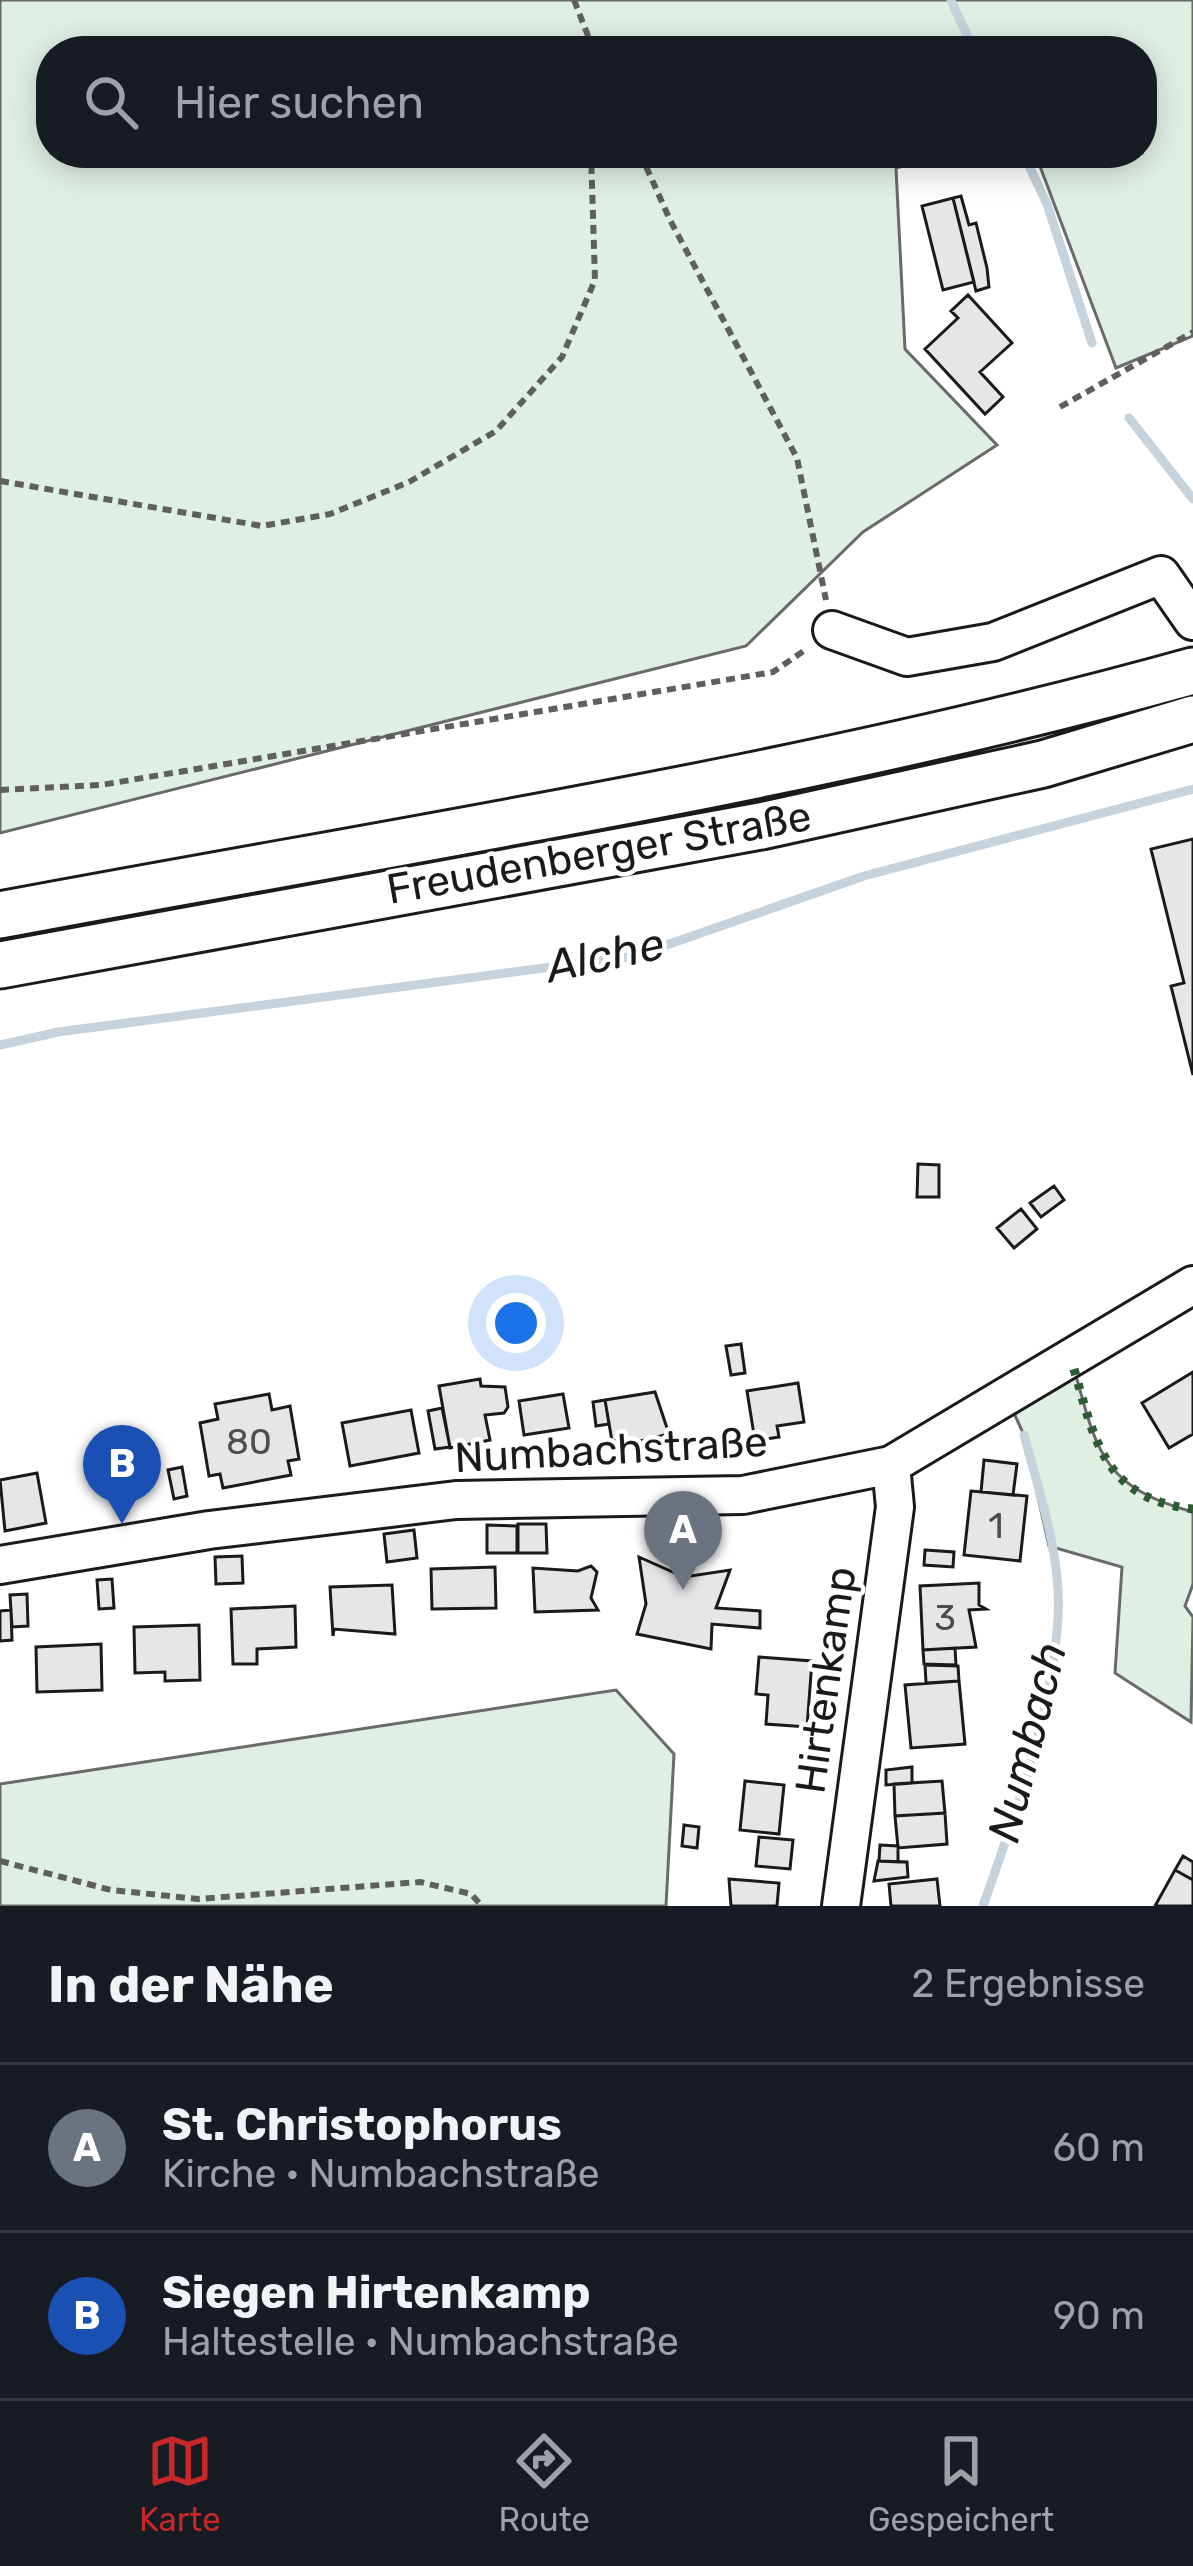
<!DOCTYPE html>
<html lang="de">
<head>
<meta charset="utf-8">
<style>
	body { margin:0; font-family:Rubik,sans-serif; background:#20242c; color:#f1f3f6 }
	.you { position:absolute; left:516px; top:1323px; width:42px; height:42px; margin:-30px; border:9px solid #fff; border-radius:50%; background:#1a73e8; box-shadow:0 0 0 18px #1a73e833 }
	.badge { display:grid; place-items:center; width:78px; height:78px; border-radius:50%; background:#c62828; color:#fff; font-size:39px; font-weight:700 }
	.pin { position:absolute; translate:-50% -99px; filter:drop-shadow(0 3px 6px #0008) }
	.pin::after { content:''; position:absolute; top:63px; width:42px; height:36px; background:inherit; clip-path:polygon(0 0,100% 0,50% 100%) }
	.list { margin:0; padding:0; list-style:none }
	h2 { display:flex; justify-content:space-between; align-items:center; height:156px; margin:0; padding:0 48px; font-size:51px }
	h2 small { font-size:39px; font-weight:400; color:#9ea1a6 }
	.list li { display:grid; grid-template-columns:78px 1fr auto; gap:36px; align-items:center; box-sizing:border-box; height:168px; padding:0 48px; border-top:3px solid #363941 }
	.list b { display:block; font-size:45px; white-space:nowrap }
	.list p { margin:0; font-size:39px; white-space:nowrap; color:#9ea1a6 }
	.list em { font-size:39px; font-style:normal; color:#9ea1a6 }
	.icon { flex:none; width:66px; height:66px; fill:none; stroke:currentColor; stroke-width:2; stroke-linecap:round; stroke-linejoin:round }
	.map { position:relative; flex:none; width:1193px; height:1906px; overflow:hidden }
	.search { position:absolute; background:#171b24; box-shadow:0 6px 30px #0003; left:36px; right:36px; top:36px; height:132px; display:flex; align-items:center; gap:30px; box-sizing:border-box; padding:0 42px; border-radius:48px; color:#9ea1a6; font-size:45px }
	.sheet { height:492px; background:#171b24 }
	nav { display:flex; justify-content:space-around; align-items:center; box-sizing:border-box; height:168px; border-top:3px solid #363941; background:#171b24; font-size:33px; color:#9ea1a6 }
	nav a { display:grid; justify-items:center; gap:6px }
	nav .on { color:#c62828 }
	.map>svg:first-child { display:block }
</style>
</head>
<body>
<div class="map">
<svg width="1193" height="1906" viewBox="0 0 1193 1906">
	<rect width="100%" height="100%" fill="#fff"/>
	<path fill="#e0efe3" stroke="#6a6a6a" stroke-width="3" d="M0,0h1193v336l-77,32 -81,-215h107v-102h-1091v102h897l-52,15 9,181 92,96 -134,87 -117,114 -746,187z
		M1071,1358c25,86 25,128 122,154v72l-8,22 8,11 -2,105 -76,-49 7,-106 -73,-21 -25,-111 -17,-37z
		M616,1690l58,64 -8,152h-666v-122z"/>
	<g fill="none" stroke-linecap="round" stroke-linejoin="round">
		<path stroke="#c6d2dc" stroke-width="9" d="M951,0l23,51
			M1023,153l24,51 45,139
			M1129,418l64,81
			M0,1045l58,-13 577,-76 229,-80 329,-87
			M983,1906c32,-91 69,-192 75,-288 4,-60 -19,-127 -34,-183"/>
	</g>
	<path fill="#e6e6e6" stroke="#1a1a1a" stroke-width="3" d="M961,196l8,29 7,-2 11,45 2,19 -13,4 -23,-93z
		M953,198l21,84 -31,8 -21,-84z
		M968,295l44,48 -32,29 23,25 -18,17 -60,-65 33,-31 -7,-7z
		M1193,839v236l-22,-89 13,-3 -33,-134z
		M918,1164l21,1v32h-22z
		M1054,1186l10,14 -23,17 -11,-14z
		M1021,1209l16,20 -23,19 -17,-20z
		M741,1344l4,29 -14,2 -5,-29z
		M1193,1372v62l-24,14 -27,-45z
		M480,1379l1,7 24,1 3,20 -4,6 -19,2 5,25 -40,8 -11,-62z
		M798,1383l6,39 -27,4 2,11 -24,4 -8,-50z
		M655,1392l14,42 -49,12 -1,-6 -7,1 -7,-41z
		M269,1394l3,16 18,-4 9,53 -11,2 3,14 -68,13 -3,-14 -11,2 -9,-53 18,-4 -3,-15z
		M563,1394l6,34 -45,7 -5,-34z
		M605,1400l4,24 -13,2 -3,-24z
		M442,1408l8,39 -15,2 -7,-38z
		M411,1410l8,43 -69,13 -8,-43z
		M984,1460l33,4 -4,31 -32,-3z
		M182,1467l5,29 -13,3 -6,-29z
		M37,1473l9,50 -41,8 -5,-51z
		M971,1491l56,5 -7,65 -56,-6z
		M518,1524h28l1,29h-29z
		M487,1525l30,1v27h-30z
		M414,1530l3,28 -30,4 -3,-28z
		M925,1550l29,2 -1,15 -29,-2z
		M242,1556l1,27 -27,1 -1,-27z
		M639,1557l45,20 46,-7 -14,38 44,3v17l-48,-4 -1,25 -74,-15 9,-30z
		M591,1566l6,6 -6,26 7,12 -63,2 -2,-44 45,3z
		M495,1567l1,41 -64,1 -1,-40z
		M112,1579l2,29 -15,1 -2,-29z
		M979,1583v22l7,4 -17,1 7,37 -53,3 -3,-64z
		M392,1585l3,49 -61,-5 -1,7 -3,-49z
		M27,1594l1,32 -16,1 -2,-32z
		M295,1606l1,41 -39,2v15h-24l-2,-55z
		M11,1610l1,30 -12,1v-30z
		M199,1625l1,55 -35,1v-9l-30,1 -1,-46z
		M101,1644l1,46 -65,2 -1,-45z
		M955,1648l1,17 -32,-1 -1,-14z
		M759,1657l53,4 -5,66 -41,-3 2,-29 -12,-1z
		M925,1665l33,1 1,15 -33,2z
		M959,1681l6,63 -54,4 -6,-63z
		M912,1767v16l-26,2v-15z
		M745,1781l39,4 -5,49 -39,-4z
		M942,1781l3,32 -50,3 -1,-32z
		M945,1813l2,31 -49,4 -3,-32z
		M684,1825l15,2 -2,21 -15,-2z
		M759,1837l34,3 -3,29 -34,-3z
		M880,1845l18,1v16l-19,-1z
		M1183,1856l10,6v18l-18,-10z
		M878,1861l29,1 1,15 -34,4z
		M1175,1870l18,10v26h-38z
		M729,1879l50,4 -2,23h-46z
		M937,1879l3,27h-49l-2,-22z"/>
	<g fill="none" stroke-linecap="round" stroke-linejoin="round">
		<g stroke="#1a1a1a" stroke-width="42">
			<path id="minor" d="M832,630l75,27 86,-15 168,-67 32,46
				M0,1565l209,-35 247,-30 287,-5 148,-30 302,-180
				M841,1906l54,-399 -4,-42"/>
		</g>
		<g stroke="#1a1a1a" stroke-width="51">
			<path id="major" d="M0,915c399,-75 802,-135 1193,-244
				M0,965l761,-139 282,-62 150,-45"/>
		</g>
		<path stroke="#5f5f5f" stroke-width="6" stroke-dasharray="9 6" stroke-linecap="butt" d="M574,0l20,51
			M640,153l30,67 127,238 29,142
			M1060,407l133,-75
			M0,481l262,45 68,-12 79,-32 87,-51 66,-74 33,-77 -4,-127
			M0,790l101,-5 672,-113 35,-24
			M0,1861l111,29 87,9 222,-17 51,12 11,12"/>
		<use href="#minor" stroke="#fff" stroke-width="36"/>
		<use href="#major" stroke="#fff" stroke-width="45"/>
		<path stroke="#2b5a34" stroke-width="9" stroke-dasharray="6 9" stroke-linecap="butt" d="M1074,1369c21,73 31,130 119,140"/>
	</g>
	<g text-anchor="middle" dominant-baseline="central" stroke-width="9" stroke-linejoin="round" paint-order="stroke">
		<g font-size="36" fill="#4d4d4d">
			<text x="249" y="1441">80</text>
			<text x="996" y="1525">1</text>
			<text x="945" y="1617">3</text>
		</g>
		<g font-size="42" fill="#1a1a1a" stroke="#fff">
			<text transform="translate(599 853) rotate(-10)">Freudenberger Straße</text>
			<text transform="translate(611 1450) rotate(-3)">Numbachstraße</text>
			<text transform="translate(826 1680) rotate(-82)">Hirtenkamp</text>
		</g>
		<g font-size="45" font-style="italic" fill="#1a1a1a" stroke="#fff">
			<text transform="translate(605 955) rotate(-12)">Alche</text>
			<text transform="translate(1027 1742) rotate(-76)">Numbach</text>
		</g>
	</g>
</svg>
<div class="you"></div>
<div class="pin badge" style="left:683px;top:1590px;background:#6b7280">A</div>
<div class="pin badge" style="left:122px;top:1524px;background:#1a4fb4">B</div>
<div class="search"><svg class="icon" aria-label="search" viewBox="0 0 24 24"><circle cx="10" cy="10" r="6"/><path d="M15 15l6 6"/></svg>Hier suchen</div>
</div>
<section class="sheet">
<h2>In der Nähe<small>2 Ergebnisse</small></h2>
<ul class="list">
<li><span class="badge" style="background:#6b7280">A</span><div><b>St. Christophorus</b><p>Kirche · Numbachstraße</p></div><em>60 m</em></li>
<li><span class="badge" style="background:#1a4fb4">B</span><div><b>Siegen Hirtenkamp</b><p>Haltestelle · Numbachstraße</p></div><em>90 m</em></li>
</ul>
</section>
<nav>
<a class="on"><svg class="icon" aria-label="map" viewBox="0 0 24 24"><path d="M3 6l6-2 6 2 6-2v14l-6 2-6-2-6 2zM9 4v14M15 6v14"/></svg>Karte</a>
<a><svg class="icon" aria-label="directions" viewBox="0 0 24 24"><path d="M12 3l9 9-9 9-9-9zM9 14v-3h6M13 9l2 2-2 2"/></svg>Route</a>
<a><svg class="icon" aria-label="saved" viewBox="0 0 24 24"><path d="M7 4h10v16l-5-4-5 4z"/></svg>Gespeichert</a>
</nav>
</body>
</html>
